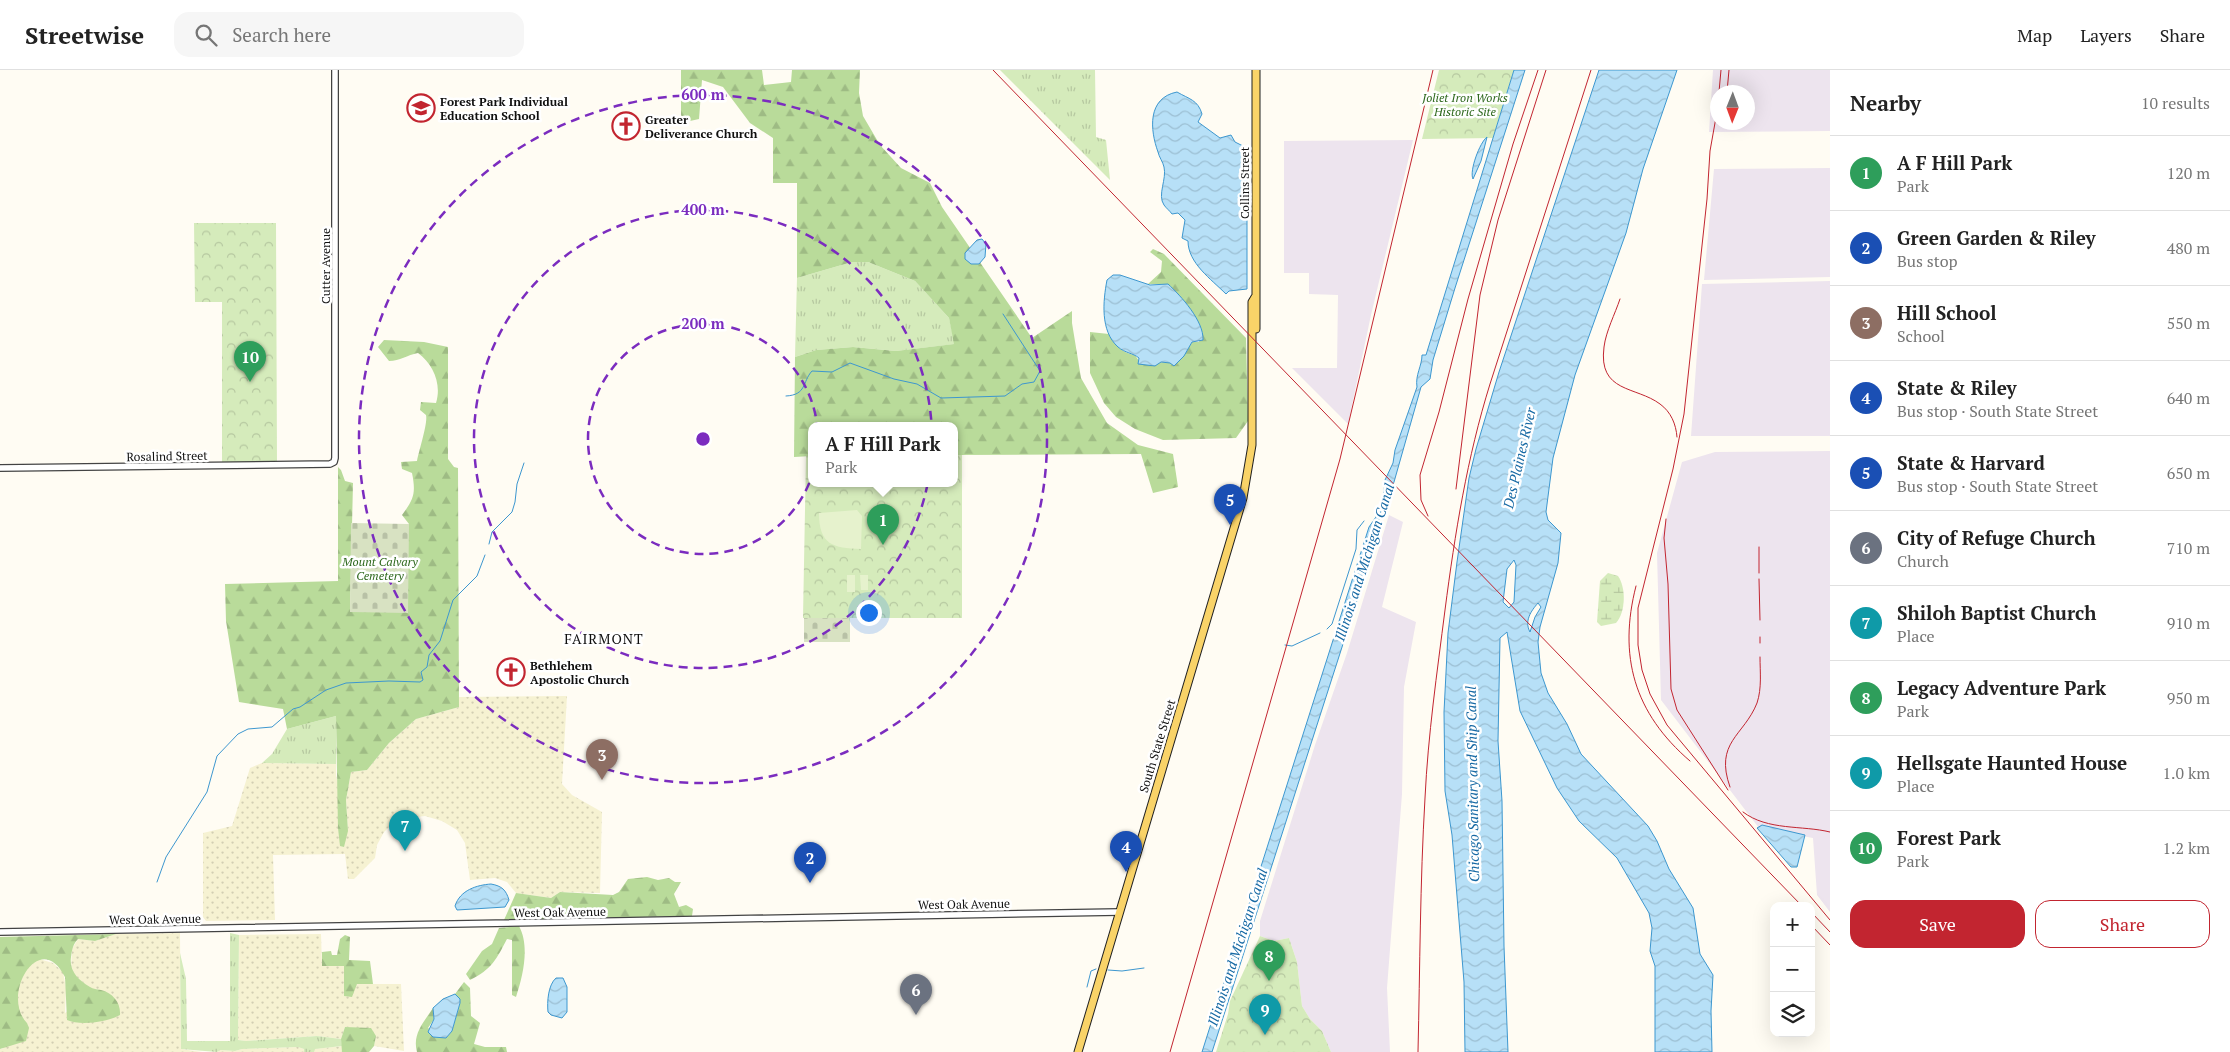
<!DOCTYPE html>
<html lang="en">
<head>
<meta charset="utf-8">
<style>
	body { margin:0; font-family:"PT Serif",serif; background:#f6f6f6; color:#222 }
	.controls { position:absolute; right:15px; bottom:15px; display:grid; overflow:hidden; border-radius:10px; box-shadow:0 5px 20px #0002 }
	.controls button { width:45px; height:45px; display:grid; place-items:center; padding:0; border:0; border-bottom:1px solid #e0e0e0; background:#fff; color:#222; font:25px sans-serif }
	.compass { position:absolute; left:1710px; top:15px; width:45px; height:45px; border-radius:50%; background:#fff; box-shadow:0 5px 20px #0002; rotate:181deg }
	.you { position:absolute; left:868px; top:542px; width:18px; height:18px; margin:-12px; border:4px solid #fff; border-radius:50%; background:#1a73e8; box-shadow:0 0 0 8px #1a73e833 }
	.badge { display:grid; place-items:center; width:32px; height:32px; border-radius:50%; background:#c22530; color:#fff; font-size:16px; font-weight:700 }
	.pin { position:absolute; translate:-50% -41px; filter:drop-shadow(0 1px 2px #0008) }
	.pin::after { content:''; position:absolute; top:26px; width:18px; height:15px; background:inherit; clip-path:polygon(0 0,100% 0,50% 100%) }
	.popup { position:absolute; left:808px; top:352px; width:150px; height:65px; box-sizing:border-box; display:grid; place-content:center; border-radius:10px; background:#fff; filter:drop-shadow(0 1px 4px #0005); font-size:16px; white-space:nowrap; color:#767676 }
	.popup b { font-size:19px; color:#222 }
	.popup::after { content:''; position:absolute; left:50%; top:100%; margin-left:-10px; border:10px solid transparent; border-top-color:#fff }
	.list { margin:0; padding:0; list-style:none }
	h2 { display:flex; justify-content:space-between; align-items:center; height:65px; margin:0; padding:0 20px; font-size:21px }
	h2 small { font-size:16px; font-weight:400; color:#767676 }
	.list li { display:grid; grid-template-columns:32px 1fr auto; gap:15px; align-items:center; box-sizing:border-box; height:75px; padding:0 20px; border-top:1px solid #e0e0e0 }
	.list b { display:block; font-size:19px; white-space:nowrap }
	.list p { margin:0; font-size:16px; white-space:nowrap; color:#767676 }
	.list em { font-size:16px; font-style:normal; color:#767676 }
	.actions { display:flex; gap:10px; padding:15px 20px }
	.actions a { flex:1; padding:11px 0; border:1px solid #c22530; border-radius:15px; text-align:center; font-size:18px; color:#c22530 }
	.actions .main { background:#c22530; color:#fff }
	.icon { flex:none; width:28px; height:28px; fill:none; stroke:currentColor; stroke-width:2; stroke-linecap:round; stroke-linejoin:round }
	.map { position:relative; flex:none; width:1830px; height:982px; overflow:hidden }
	header { display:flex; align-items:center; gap:30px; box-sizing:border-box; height:70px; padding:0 25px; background:#fff; border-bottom:1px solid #e0e0e0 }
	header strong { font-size:24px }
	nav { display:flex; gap:28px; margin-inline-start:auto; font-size:18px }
	.search { width:350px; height:45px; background:#f6f6f6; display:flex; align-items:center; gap:12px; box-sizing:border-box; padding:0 18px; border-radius:15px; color:#767676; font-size:19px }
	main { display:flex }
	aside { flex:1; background:#fff }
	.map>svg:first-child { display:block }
</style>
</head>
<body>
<header>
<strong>Streetwise</strong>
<div class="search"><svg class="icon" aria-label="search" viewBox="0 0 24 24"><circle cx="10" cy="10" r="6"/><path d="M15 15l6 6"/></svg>Search here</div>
<nav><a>Map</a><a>Layers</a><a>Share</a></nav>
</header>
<main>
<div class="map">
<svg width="1830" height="982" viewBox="0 0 1830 982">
	<defs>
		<pattern id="farmland-dots" width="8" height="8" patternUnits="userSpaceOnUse" patternTransform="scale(1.25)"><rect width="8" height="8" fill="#f6f2d2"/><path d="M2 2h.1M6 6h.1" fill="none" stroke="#d2ceb3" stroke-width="1.8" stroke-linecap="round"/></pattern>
		<pattern id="grass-tufts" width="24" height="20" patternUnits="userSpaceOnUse" patternTransform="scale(1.25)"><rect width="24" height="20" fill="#d5ebbb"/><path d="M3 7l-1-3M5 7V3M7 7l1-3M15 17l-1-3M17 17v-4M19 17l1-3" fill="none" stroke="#b6c8a0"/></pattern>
		<pattern id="forest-firs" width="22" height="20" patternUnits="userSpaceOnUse" patternTransform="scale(1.25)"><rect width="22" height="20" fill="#b9db9a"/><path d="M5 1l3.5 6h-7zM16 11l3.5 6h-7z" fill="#9ebb84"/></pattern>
		<pattern id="wetland-marsh" width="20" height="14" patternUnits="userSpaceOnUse" patternTransform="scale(1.25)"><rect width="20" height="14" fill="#d5ebbb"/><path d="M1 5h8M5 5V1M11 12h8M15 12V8" fill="none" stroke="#b6c8a0"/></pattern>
		<pattern id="cemetery-stones" width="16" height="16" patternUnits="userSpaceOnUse" patternTransform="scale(1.25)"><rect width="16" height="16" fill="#d8e2c2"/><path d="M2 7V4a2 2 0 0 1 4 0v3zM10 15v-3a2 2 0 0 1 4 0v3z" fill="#b8c1a6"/></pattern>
		<pattern id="park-crowns" width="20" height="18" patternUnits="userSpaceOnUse" patternTransform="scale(1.25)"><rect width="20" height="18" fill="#d5ebbb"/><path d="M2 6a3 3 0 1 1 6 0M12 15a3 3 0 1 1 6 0" fill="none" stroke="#b6c8a0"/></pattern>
		<pattern id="water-waves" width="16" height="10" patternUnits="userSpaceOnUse" patternTransform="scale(1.25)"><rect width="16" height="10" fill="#b7e0f7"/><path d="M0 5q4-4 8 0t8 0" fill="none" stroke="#9cbfd3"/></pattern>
	</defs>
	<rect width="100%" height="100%" fill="#fffcf3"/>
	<path fill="#ede4ee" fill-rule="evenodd" d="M1713,0h117v61l-121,1zM1748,22v30h-30v-30z
		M1413,70l-42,175 -23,109 -56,-56h45l1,-73 -29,-1v-21h-25v-132z
		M1830,98v109l-126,3 10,-111z
		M1830,211v155h-139l11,-152z
		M1830,381v461l-13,-17 -4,-57 -54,-10 -98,-128 -4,-147 25,-91 33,-10z
		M1389,445l14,7 -21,85 34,15 -12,65 -2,107 -15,194 3,64h-59l-9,-21 -12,-12 -8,-13 -5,-44 -8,-24 -15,3 -14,-5v-15l55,-176 32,-92z"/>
	<path fill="url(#farmland-dots)" d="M567,626l-5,88 10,11 30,17 -2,81 -40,-1 -9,6 -35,-5 -9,-11 -12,-4 -25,2 -5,-37 -8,-13 -15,-9 -17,-5 -16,2 -16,5 -9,9 -7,13 -2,13 -21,21h-6l-3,-25 -72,1 2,65 -69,1 -3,-4v-84l29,-7 18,-58 12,-5 74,1v11l12,56 -2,-31 5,-28 16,-2 22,-27 27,-24 43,-12v-10z
		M180,863l1,116 21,3h-202v-3h2l25,-26 -13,-6 -6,-7 -3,-9v-14l6,-11 10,-12 10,-5h8l14,4 10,9 3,16 -1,25 33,-24h-7l-16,-13 -4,-7 1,-20 6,-10 17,2 21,-7z
		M321,864l1,31 22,1v30l13,-12h44l3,67 -30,-5 2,-10 -31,-9 -4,12 -24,-3 -71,5 -8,-1 1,-105z
		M342,976v6h-28v-3z
		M298,977l6,2v3h-87l3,-2 15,1 7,-2z"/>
	<path fill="url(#grass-tufts)" d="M1000,0h95l1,67 10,3 4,40z
		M852,192h16l47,19 34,37 6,26 -59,7 -43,-4 -37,3 -21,7 2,-79z
		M336,646v48l-74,-1 10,-9 15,-25z
		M230,863l9,2 -1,105 8,1 71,-5 24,3 1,7 -27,3 -1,3h-10v-3l-6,-2 -56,2 -7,2 -15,-1 -3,2 -36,-3 -1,-96 6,26 1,62h43z"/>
	<path fill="url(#forest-firs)" d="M681,0h81l2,15 27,-3 1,-12h68l-1,23 4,23 17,29 21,23 29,15 12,24 90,131 40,-27v12l9,55 26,45 31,22 35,9 5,33 -25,6 -12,-39 -187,1v-29h-142v30l-18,1 1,-100 21,-7 37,-3 43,4 58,-7 -5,-26 -34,-37 -47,-19h-16l-55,16v-95h-24v-45l-23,-15 -27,-36 -21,-7 -3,39 -18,4z
		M1153,179l11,5 82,84 2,83 -12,17 -73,2 -28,-11 -19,-12 -12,-14 -14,-30v-41l19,2c6,11 13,19 26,21l4,6c26,1 39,7 53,-19h7l3,-11 -3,-7 -27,-36 -10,-4h-14l13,-12 1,-11 -12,-9z
		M384,270l40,2 24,5v112l6,8 4,1 1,239 -43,12 -27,24 -22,27 -16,2 -5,28 2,31 -4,16 -4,-1 -2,-18 -2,-112 -49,13 -4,-20 -44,-7 -13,-81 -1,-37 113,-3v-114l3,3 4,11 8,2 -3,129 59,-88 -7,-9c12,-16 14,-22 10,-42l-10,-4 -1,-7 16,-1c2,-11 11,-38 9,-46l-6,-5 1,-8 15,1c6,-19 -3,-39 -18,-50 -11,2 -18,8 -29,8l-11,-14z
		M647,807l11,3 11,-2 6,4h6l-7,12 5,13 7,-2 7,4 -1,7 -188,4 12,-27 35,5 9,-6 53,3 6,-3 9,-13z
		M519,856c11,20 4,50 -3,71l-4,-2v-55l-5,-1c-11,21 -15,30 -37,41l-4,-6 16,-23 10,-7 7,-16z
		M116,864l-21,7 -17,-2c-5,5 -6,11 -7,18 -2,14 7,23 19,30 3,2 7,2 11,3 12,3 20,13 19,25 -12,7 -40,11 -53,5l-2,-43c-25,-50 -65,18 -38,46l2,5 -3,13 -26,8v-112z
		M345,865l5,2 -1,23 21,1 3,23h-16l-5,13 -8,-1v-30h-22v-14l9,-1 1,4h5l3,-16z
		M464,912l6,6 1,28 9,7 -6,21 11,3h21l1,5h-90c-5,-18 7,-30 16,-44l1,11 -6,9 18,10 6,-7 8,-28v-4l-5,-5z
		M345,957l26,1 5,8 -2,10 -5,6h-27l-1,-13z"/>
	<path fill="url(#wetland-marsh)" d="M1608,503l10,3c8,11 8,36 -2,47l-15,3 -4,-4 3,-41z"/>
	<path fill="url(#cemetery-stones)" d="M351,453l58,1 -1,89 -58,-1z
		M804,548h46v24h-46z"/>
	<path fill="url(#park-crowns)" d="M1439,0h75l-21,68 -71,1z
		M194,153h82l1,239h-55v-160h-27z
		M954,385h8v163h-159l3,-162h6v28h142z
		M1260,866l14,5 15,-3 8,24 5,44 8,13 12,12 9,21h-115l12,-38 2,-13z"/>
	<path fill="#e6f2cd" d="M857,440l5,6 -1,33c-28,-1 -42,-4 -42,-36z
		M847,505h8v17h-8z
		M860,505h8v15h-7z"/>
	<path fill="url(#water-waves)" stroke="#3d97cf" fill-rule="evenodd" d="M1514,0h11l-70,218 -22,72 -3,19 -9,8 -27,95 -5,11 -3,1 -7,24 -1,17 -166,517h-10l167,-525 7,-10 8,-25 1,-12 8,-17 2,-13 22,-63c-2,-12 5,-21 5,-32h4z
		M1599,0h78l-34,99 -17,64 -51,142 -22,83 -7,54 2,8 13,13 -3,30 -18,64 -2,15 3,31 7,20 19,31 14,30 67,72 9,15 12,28 24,39 7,46 13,21 -2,36 1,41h-57v-86l-5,-15 2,-23 -3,-15 -32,-55 -38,-37 -22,-33 -37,-77 -13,-79 -7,6 -2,103 4,60 2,145 4,106h-43l-1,-70 -12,-147 -7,-44 -1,-79 4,-79 9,-71 12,-84 7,-29 23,-77zM1514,490l2,5 -2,37 -5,6 -6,-6 4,-33zM1538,533l3,4 -6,10 -5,15c-6,-11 1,-21 8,-29z
		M1177,22c12,7 21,8 25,22l-4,8 22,16 11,-3 4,7 8,4 4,17v126l-18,2 -3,3c-15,-15 -38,-31 -38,-53l-6,-3 3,-18 -7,-7 -6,1c-2,-3 -6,-6 -8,-9 -7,-10 3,-26 0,-38 -1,-5 -5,-10 -6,-15 -8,-22 -11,-54 19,-60z
		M1487,67l-6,24 -8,18c-4,-8 7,-37 14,-42z
		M982,169l4,5 -1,13 -6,7h-8l-6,-5v-6l12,-13z
		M1113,205h7l30,10 18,-1c13,12 36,37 35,56l-11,2 -8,14 -10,10 -4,-3 -9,-1 -6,4 -17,-2 1,-6c-6,-5 -14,-5 -21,-11 -18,-16 -15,-46 -11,-67z
		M1762,755l43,10 -8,32h-6l-34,-39z
		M491,814c11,2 15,6 18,16l-4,7 -48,3 -2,-4c5,-16 22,-21 36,-22z
		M556,908h7l4,9v25l-5,6 -11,-3 -3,-3c-1,-10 0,-27 8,-34z
		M455,924l5,5v4l-8,28 -6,7 -13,-1 -5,-5 6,-13 -1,-11 10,-9z"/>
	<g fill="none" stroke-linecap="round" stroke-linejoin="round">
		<path stroke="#3d97cf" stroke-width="1" d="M786,326c21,-1 16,-14 26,-25l20,1 18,-9 44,16 23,5 24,14 64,-2 17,-12 12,-2 6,-11 -37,-57
			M489,474l3,-12 20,-20 3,-10 2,-18 7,-21
			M1327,559l5,-5 24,-75 1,-19 7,-9
			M1285,575l7,1 28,-13
			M157,812l9,-25 41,-65 10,-36 21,-22 10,-5 24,-2 21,-18 7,-2 26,-17 20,-7 43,-2 31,1 3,-2 -2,-8 6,-5 2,-12 11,-14 13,-41 24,-24 8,-21
			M1108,900l14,1 22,-3
			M1087,917l4,-16 5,-2"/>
		<g stroke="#434343" stroke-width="8">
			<path id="tertiary" d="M0,398l330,-4 4,-2 1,-4v-388
				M0,862l1119,-20"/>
		</g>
		<g stroke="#212121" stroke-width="9">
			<path id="primary" d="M1256,259v-259
				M1078,982l165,-554 9,-53v-143l3,-5"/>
		</g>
		<use href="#tertiary" stroke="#fff" stroke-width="5.5"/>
		<use href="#primary" stroke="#f9d368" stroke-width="7"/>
		<path stroke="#c22530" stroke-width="1" d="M993,0l809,836
			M1719,22l2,-22
			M1727,22l2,-22
			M1718,36l-8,45 -3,48 -23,215 -11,55 -35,139v37l4,25 8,24 17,31 163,195
			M1620,229c-5,15 -14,32 -16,48 -6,46 32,39 56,57 11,8 16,20 17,33
			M1456,419l24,-194 18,-75 48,-150
			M1428,446l-7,-16 -1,-25 19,-63 29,-113 45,-155 25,-74
			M1666,449l-2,19 4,46 3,105 6,21 51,80
			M1759,477v26
			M1759,509l1,41
			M1636,516c-18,70 -2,127 54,175
			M1760,567v6
			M1730,717c-16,-45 14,-51 27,-84 5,-15 3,-31 3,-46
			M1743,742c25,19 59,13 87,20
			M1811,842l19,20
			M1811,855l19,20
			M1170,982l170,-593 93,-389
			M1418,982c2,-85 2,-169 7,-254 3,-63 12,-125 20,-188 10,-77 22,-152 45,-226l101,-314"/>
	</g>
	<g fill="none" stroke="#7b2cbf" stroke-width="2.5" stroke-dasharray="9 6">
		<circle cx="703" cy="369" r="115"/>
		<circle cx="703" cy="369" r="229"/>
		<circle cx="703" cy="369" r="344"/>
	</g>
	<defs>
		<g id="school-ring" transform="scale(1.4375)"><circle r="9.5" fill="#fff" stroke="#c22530" stroke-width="1.5"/><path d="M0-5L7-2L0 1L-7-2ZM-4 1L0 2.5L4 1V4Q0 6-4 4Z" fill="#c22530"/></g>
		<g id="church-ring" transform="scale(1.4375)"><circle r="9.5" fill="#fff" stroke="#c22530" stroke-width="1.5"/><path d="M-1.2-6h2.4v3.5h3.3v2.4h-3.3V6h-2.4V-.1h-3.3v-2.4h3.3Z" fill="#c22530"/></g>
	</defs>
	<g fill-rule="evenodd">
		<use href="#school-ring" x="421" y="38"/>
		<use href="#church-ring" x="626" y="56"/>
		<use href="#church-ring" x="511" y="602"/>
	</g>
	<g text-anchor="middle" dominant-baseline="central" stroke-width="5" stroke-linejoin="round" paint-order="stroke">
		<g font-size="12" font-style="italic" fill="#2f691e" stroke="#fff">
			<text x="1465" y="27">Joliet Iron Works<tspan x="1465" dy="14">Historic Site</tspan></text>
			<text x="380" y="491">Mount Calvary<tspan x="380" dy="14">Cemetery</tspan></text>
		</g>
		<g font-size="12" font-weight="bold" fill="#101010" stroke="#fff" text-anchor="start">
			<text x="440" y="31">Forest Park Individual<tspan x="440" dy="14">Education School</tspan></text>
			<text x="645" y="49">Greater<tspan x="645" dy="14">Deliverance Church</tspan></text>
			<text x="530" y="595">Bethlehem<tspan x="530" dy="14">Apostolic Church</tspan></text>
		</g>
		<g font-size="12" fill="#101010" stroke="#fff">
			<text transform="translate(1244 113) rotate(-90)">Collins Street</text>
			<text transform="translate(325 196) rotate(-90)">Cutter Avenue</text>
			<text transform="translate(167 386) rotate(-1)">Rosalind Street</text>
			<text transform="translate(1157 676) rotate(-73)">South State Street</text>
			<text transform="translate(964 834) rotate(-1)">West Oak Avenue</text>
			<text transform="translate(560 842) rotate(-1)">West Oak Avenue</text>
			<text transform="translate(155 849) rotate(-1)">West Oak Avenue</text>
		</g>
		<g font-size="14" font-style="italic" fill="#1669a4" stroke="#fff">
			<text transform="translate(1519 388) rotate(-77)">Des Plaines River</text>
			<text transform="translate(1364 492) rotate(-72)">Illinois and Michigan Canal</text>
			<text transform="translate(1472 714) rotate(-91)">Chicago Sanitary and Ship Canal</text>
			<text transform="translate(1237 877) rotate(-72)">Illinois and Michigan Canal</text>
		</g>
		<g font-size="14" letter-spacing="1" fill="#101010" stroke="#fff">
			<text x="604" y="568">FAIRMONT</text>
		</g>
	</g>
	<circle cx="703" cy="369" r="8" fill="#7b2cbf" stroke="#fff" stroke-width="2.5"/>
	<g font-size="15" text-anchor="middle" font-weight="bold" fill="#7b2cbf" stroke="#fff" stroke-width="5" stroke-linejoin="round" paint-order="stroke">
		<text x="703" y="30">600 m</text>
		<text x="703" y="145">400 m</text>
		<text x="703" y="259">200 m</text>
	</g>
</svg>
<div class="controls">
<button>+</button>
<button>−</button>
<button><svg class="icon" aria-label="layers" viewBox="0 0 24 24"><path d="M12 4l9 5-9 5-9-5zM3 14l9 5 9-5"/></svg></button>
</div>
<svg class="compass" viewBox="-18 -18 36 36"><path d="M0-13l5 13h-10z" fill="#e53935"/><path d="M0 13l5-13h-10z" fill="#767676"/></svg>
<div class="you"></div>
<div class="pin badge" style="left:883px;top:475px;background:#2e9e5b">1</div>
<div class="popup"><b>A F Hill Park</b>Park</div>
<div class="pin badge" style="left:810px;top:813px;background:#1a4fb4">2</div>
<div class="pin badge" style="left:602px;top:710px;background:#8d6e63">3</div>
<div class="pin badge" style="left:1126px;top:802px;background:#1a4fb4">4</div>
<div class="pin badge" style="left:1230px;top:455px;background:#1a4fb4">5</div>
<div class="pin badge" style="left:916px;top:945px;background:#6b7280">6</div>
<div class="pin badge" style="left:405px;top:781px;background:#0f9aa8">7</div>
<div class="pin badge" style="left:1269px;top:911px;background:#2e9e5b">8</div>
<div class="pin badge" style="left:1265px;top:965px;background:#0f9aa8">9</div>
<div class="pin badge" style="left:250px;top:312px;background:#2e9e5b">10</div>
</div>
<aside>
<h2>Nearby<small>10 results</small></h2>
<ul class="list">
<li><span class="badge" style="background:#2e9e5b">1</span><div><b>A F Hill Park</b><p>Park</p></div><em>120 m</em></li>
<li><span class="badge" style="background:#1a4fb4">2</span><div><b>Green Garden &amp; Riley</b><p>Bus stop</p></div><em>480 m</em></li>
<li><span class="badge" style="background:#8d6e63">3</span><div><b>Hill School</b><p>School</p></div><em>550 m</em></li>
<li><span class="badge" style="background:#1a4fb4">4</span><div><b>State &amp; Riley</b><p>Bus stop · South State Street</p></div><em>640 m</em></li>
<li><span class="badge" style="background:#1a4fb4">5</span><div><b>State &amp; Harvard</b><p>Bus stop · South State Street</p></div><em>650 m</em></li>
<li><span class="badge" style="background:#6b7280">6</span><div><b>City of Refuge Church</b><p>Church</p></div><em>710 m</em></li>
<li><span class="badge" style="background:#0f9aa8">7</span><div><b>Shiloh Baptist Church</b><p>Place</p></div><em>910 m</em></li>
<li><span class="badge" style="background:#2e9e5b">8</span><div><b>Legacy Adventure Park</b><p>Park</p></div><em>950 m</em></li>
<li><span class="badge" style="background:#0f9aa8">9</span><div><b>Hellsgate Haunted House</b><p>Place</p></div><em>1.0 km</em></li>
<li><span class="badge" style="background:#2e9e5b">10</span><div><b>Forest Park</b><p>Park</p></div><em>1.2 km</em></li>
</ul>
<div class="actions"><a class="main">Save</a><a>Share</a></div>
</aside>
</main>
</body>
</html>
